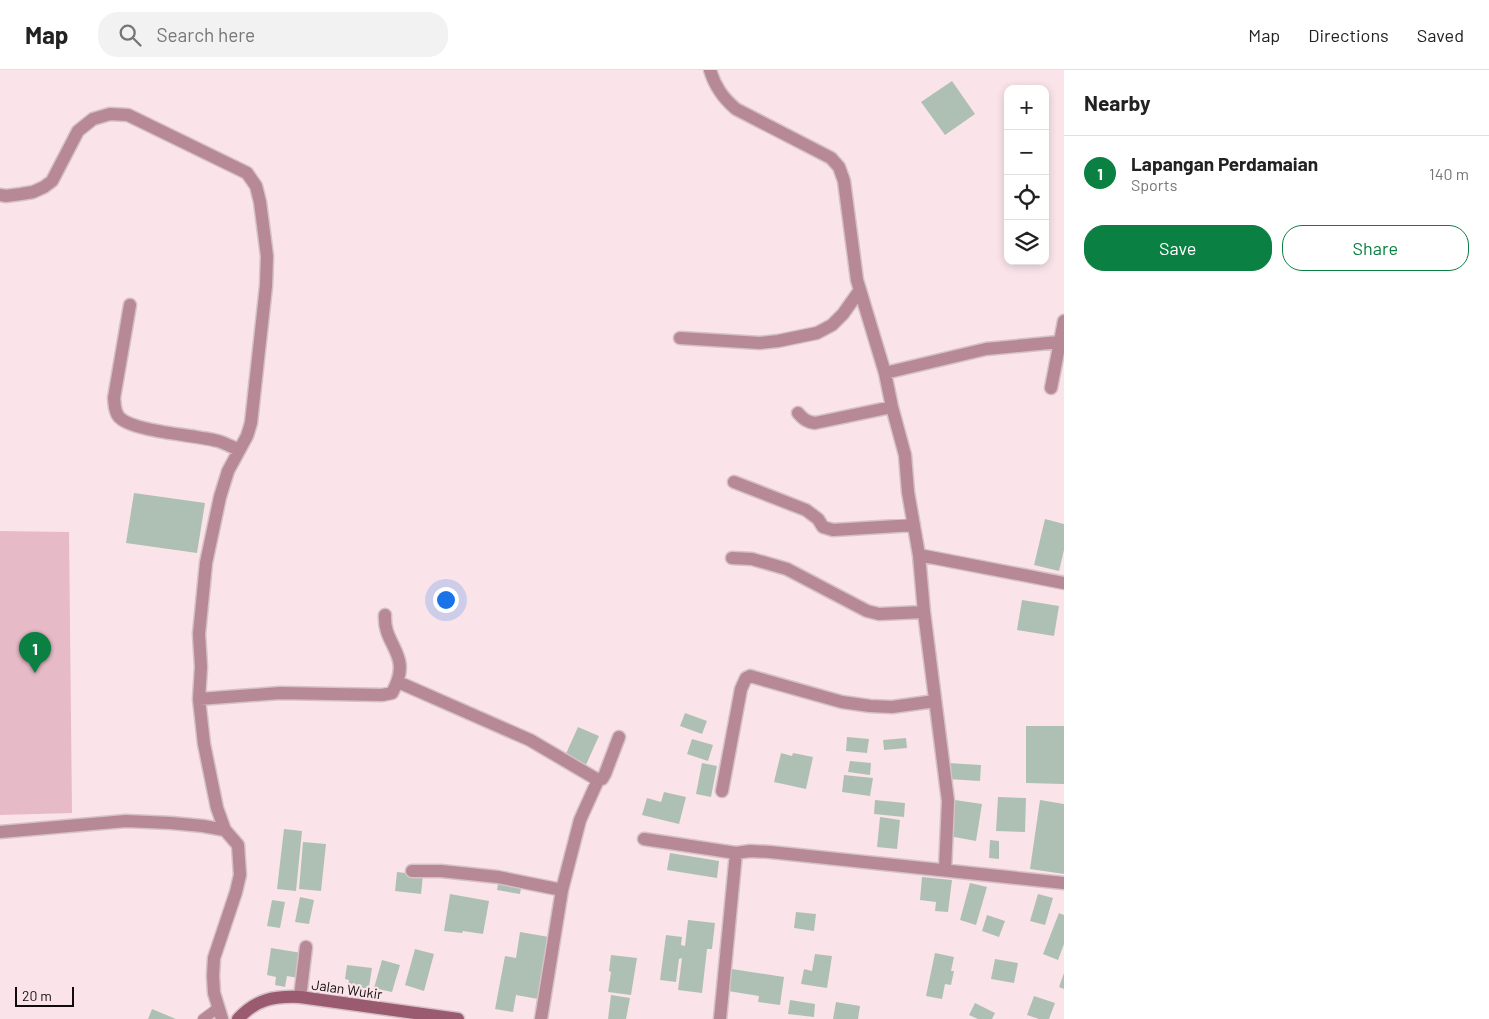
<!DOCTYPE html>
<html lang="en">
<head>
<meta charset="utf-8">
<style>
	body { margin:0; font-family:Barlow,sans-serif; background:#f2f2f2; color:#222 }
	.controls { position:absolute; right:15px; top:15px; display:grid; overflow:hidden; border-radius:10px; box-shadow:0 2px 8px #0003 }
	.controls button { width:45px; height:45px; display:grid; place-items:center; padding:0; border:0; border-bottom:1px solid #e0e0e0; background:#fff; color:#222; font:25px sans-serif }
	.scale { position:absolute; left:15px; bottom:12px; width:59px; box-sizing:border-box; padding-left:5px; border:2px solid #110b0d; border-top:0; font-size:14px; line-height:18px; white-space:nowrap; color:#110b0d; -webkit-text-stroke:4px #fae4ea; paint-order:stroke }
	.you { position:absolute; left:445px; top:529px; width:18px; height:18px; margin:-12px; border:4px solid #fff; border-radius:50%; background:#1a73e8; box-shadow:0 0 0 8px #1a73e833 }
	.badge { display:grid; place-items:center; width:32px; height:32px; border-radius:50%; background:#0b8043; color:#fff; font-size:16px; font-weight:700 }
	.pin { position:absolute; translate:-50% -41px; filter:drop-shadow(0 1px 2px #0008) }
	.pin::after { content:''; position:absolute; top:26px; width:18px; height:15px; background:inherit; clip-path:polygon(0 0,100% 0,50% 100%) }
	.list { margin:0; padding:0; list-style:none }
	h2 { display:flex; justify-content:space-between; align-items:center; height:65px; margin:0; padding:0 20px; font-size:21px }
	h2 small { font-size:16px; font-weight:400; color:#767676 }
	.list li { display:grid; grid-template-columns:32px 1fr auto; gap:15px; align-items:center; box-sizing:border-box; height:75px; padding:0 20px; border-top:1px solid #e0e0e0 }
	.list b { display:block; font-size:19px; white-space:nowrap }
	.list p { margin:0; font-size:16px; white-space:nowrap; color:#767676 }
	.list em { font-size:16px; font-style:normal; color:#767676 }
	.actions { display:flex; gap:10px; padding:15px 20px }
	.actions a { flex:1; padding:11px 0; border:1px solid #0b8043; border-radius:20px; text-align:center; font-size:18px; color:#0b8043 }
	.actions .main { background:#0b8043; color:#fff }
	.icon { flex:none; width:28px; height:28px; fill:none; stroke:currentColor; stroke-width:2; stroke-linecap:round; stroke-linejoin:round }
	.map { position:relative; flex:none; width:1064px; height:949px; overflow:hidden }
	header { display:flex; align-items:center; gap:30px; box-sizing:border-box; height:70px; padding:0 25px; background:#fff; border-bottom:1px solid #e0e0e0 }
	header strong { font-size:24px }
	nav { display:flex; gap:28px; margin-inline-start:auto; font-size:18px }
	.search { width:350px; height:45px; background:#f2f2f2; display:flex; align-items:center; gap:12px; box-sizing:border-box; padding:0 18px; border-radius:20px; color:#767676; font-size:19px }
	main { display:flex }
	aside { flex:1; background:#fff }
	.map>svg:first-child { display:block }
</style>
</head>
<body>
<header>
<strong>Map</strong>
<div class="search"><svg class="icon" aria-label="search" viewBox="0 0 24 24"><circle cx="10" cy="10" r="6"/><path d="M15 15l6 6"/></svg>Search here</div>
<nav><a>Map</a><a>Directions</a><a>Saved</a></nav>
</header>
<main>
<div class="map">
<svg width="1064" height="949" viewBox="0 0 1064 949">
	<rect width="100%" height="100%" fill="#fae4ea"/>
	<path fill="#e7bac7" d="M0,461l69,1 3,281 -72,2z"/>
	<path fill="#aec0b4" d="M952,11l23,33 -30,21 -24,-33z
		M134,423l71,10 -8,50 -71,-10z
		M1045,449l19,5v26l-5,21 -25,-6z
		M1022,530l37,6 -5,30 -37,-6z
		M685,643l22,8 -5,13 -22,-8z
		M1026,656h38v58l-38,-1z
		M578,657l21,9 -14,31 -21,-9z
		M847,667l22,2 -2,14 -21,-2z
		M906,668l1,10 -23,2 -1,-10z
		M692,669l21,6 -5,16 -21,-7z
		M781,683l11,3 1,-3 20,4 -7,32 -32,-7z
		M850,691l21,2 -1,12 -22,-3z
		M702,693l15,3 -6,31 -15,-3z
		M948,693l33,2 -1,16 -33,-2z
		M844,705l29,3 -3,18 -28,-4z
		M664,722l22,5 -7,27 -37,-9 5,-17 14,4z
		M998,727l28,1 -1,34 -29,-1z
		M875,730l30,3 -1,14 -30,-3z
		M955,730l27,4 -6,37 -27,-5z
		M1040,730l24,4v70l-34,-5z
		M880,747l20,3 -3,29 -20,-2z
		M284,759l18,2 -6,60 -19,-2z
		M990,770l9,1v18l-10,-1z
		M303,772l23,2 -5,47 -22,-2z
		M670,783l49,8 -2,17 -50,-8z
		M397,802l26,3 -2,19 -26,-3z
		M922,807l30,3 -4,32 -13,-1 1,-9 -16,-2z
		M499,808l23,4 -2,12 -23,-4z
		M970,813l17,4 -11,38 -16,-5z
		M450,824l39,7 -6,33 -20,-3 -1,2 -18,-2z
		M1038,824l15,4 -8,27 -15,-4z
		M300,827l14,3 -5,24 -14,-2z
		M272,830l13,2 -5,26 -13,-2z
		M796,842l20,2 -2,17 -20,-3z
		M1059,843l5,2v29l-6,16 -15,-6z
		M987,845l18,6 -6,16 -17,-6z
		M688,850l27,3 -3,26h-5l-5,44 -24,-3 4,-32 -3,1 -3,23 -16,-2 6,-45 16,2 -1,8 4,1z
		M520,862l29,5 -11,62 -22,-4 -3,17 -18,-3 10,-53 11,2z
		M271,878l31,5 -4,25 -11,-2 -2,11 -10,-2 1,-8 -9,-2z
		M415,879l19,5 -10,37 -19,-6z
		M935,883l19,4 -3,14h3l-3,14 -6,-1 -3,15 -16,-3z
		M815,884l17,2 -5,32 -26,-4 3,-15 8,2z
		M611,885l26,3 -6,37 -23,-3 3,-20 -2,-1z
		M995,889l23,4 -4,20 -23,-4z
		M382,890l18,5 -8,27 -18,-4z
		M347,895l25,3 -4,25 -21,-2 2,-11 -4,-1z
		M732,899l52,8 -4,28 -22,-3 1,-6 -31,-5z
		M1064,903v16l-5,-2z
		M611,925l19,3 -4,21h-18z
		M1034,926l21,7 -6,16h-10l-12,-4z
		M790,930l25,4 -1,13 -26,-3z
		M836,932l24,4 -2,13h-25z
		M975,933l20,10 -3,6h-14l-9,-4z
		M152,939l24,10h-28z"/>
	<g fill="none" stroke-linecap="round" stroke-linejoin="round">
		<g stroke="#d5c1c7" stroke-width="12">
			<path id="lane" d="M203,949l15,-11"/>
		</g>
		<g stroke="#d5c1c7" stroke-width="15">
			<path id="street" d="M710,0c5,17 13,28 26,39l95,49 8,9 5,14 13,99 28,93 7,34 13,48 3,37 11,63 5,57 24,189 -3,69
				M0,125l6,1 15,-2 12,-2 11,-5 8,-6 26,-50 15,-12 17,-5 18,1 119,58 9,13 4,16 7,54 -1,30 -15,137 -4,13 -19,35 -8,26 -14,66 -7,71 2,33 -2,32 5,45 13,64 8,22 13,15 2,30 -4,17 -22,66 -1,18 1,17 8,26
				M130,235l-16,93c1,7 0,13 5,19 14,15 77,18 99,24 7,2 14,6 21,9
				M680,268l80,5 18,-2 39,-8 15,-8 11,-11 17,-24
				M885,303l101,-24 73,-7
				M1051,318l13,-67
				M798,343c5,6 9,9 17,10l77,-16
				M734,412l72,28 12,9 5,8 10,3 81,-5
				M919,485l145,28
				M732,488l20,1 35,10 80,42 12,3 45,-2
				M398,612l132,58 68,40 -18,40 -18,70 -21,129
				M199,629l81,-6 102,2 10,-2c22,-39 -9,-46 -7,-78
				M598,710l4,-1 3,-5 14,-37
				M722,721l19,-102 5,-11 4,-2 92,26 28,4 22,1 43,-6
				M0,762l126,-11 45,2 32,3 22,4
				M644,769l92,14
				M412,801h29l57,6 64,13
				M300,927l6,-50
				M720,949l16,-166 14,-2 20,1 294,31"/>
		</g>
		<g stroke="#d5c1c7" stroke-width="15">
			<path id="secondary" d="M238,949c18,-20 36,-23 62,-22l158,22"/>
		</g>
		<use href="#lane" stroke="#b78997" stroke-width="10"/>
		<use href="#street" stroke="#b78997" stroke-width="12"/>
		<use href="#secondary" stroke="#9a5a6f" stroke-width="12"/>
	</g>
	<g text-anchor="middle" dominant-baseline="central" stroke-width="4.5" stroke-linejoin="round" paint-order="stroke">
		<g font-size="14" fill="#110b0d" stroke="#fae4ea">
			<text transform="translate(347 919) rotate(8)">Jalan Wukir</text>
		</g>
	</g>
</svg>
<div class="controls">
<button>+</button>
<button>−</button>
<button><svg class="icon" aria-label="locate" viewBox="0 0 24 24"><circle cx="12" cy="12" r="6"/><path d="M12 2v4M12 18v4M2 12h4M18 12h4"/></svg></button>
<button><svg class="icon" aria-label="layers" viewBox="0 0 24 24"><path d="M12 4l9 5-9 5-9-5zM3 14l9 5 9-5"/></svg></button>
</div>
<div class="scale">20 m</div>
<div class="you"></div>
<div class="pin badge" style="left:35px;top:603px">1</div>
</div>
<aside>
<h2>Nearby<small></small></h2>
<ul class="list">
<li><span class="badge">1</span><div><b>Lapangan Perdamaian</b><p>Sports</p></div><em>140 m</em></li>
</ul>
<div class="actions"><a class="main">Save</a><a>Share</a></div>
</aside>
</main>
</body>
</html>
